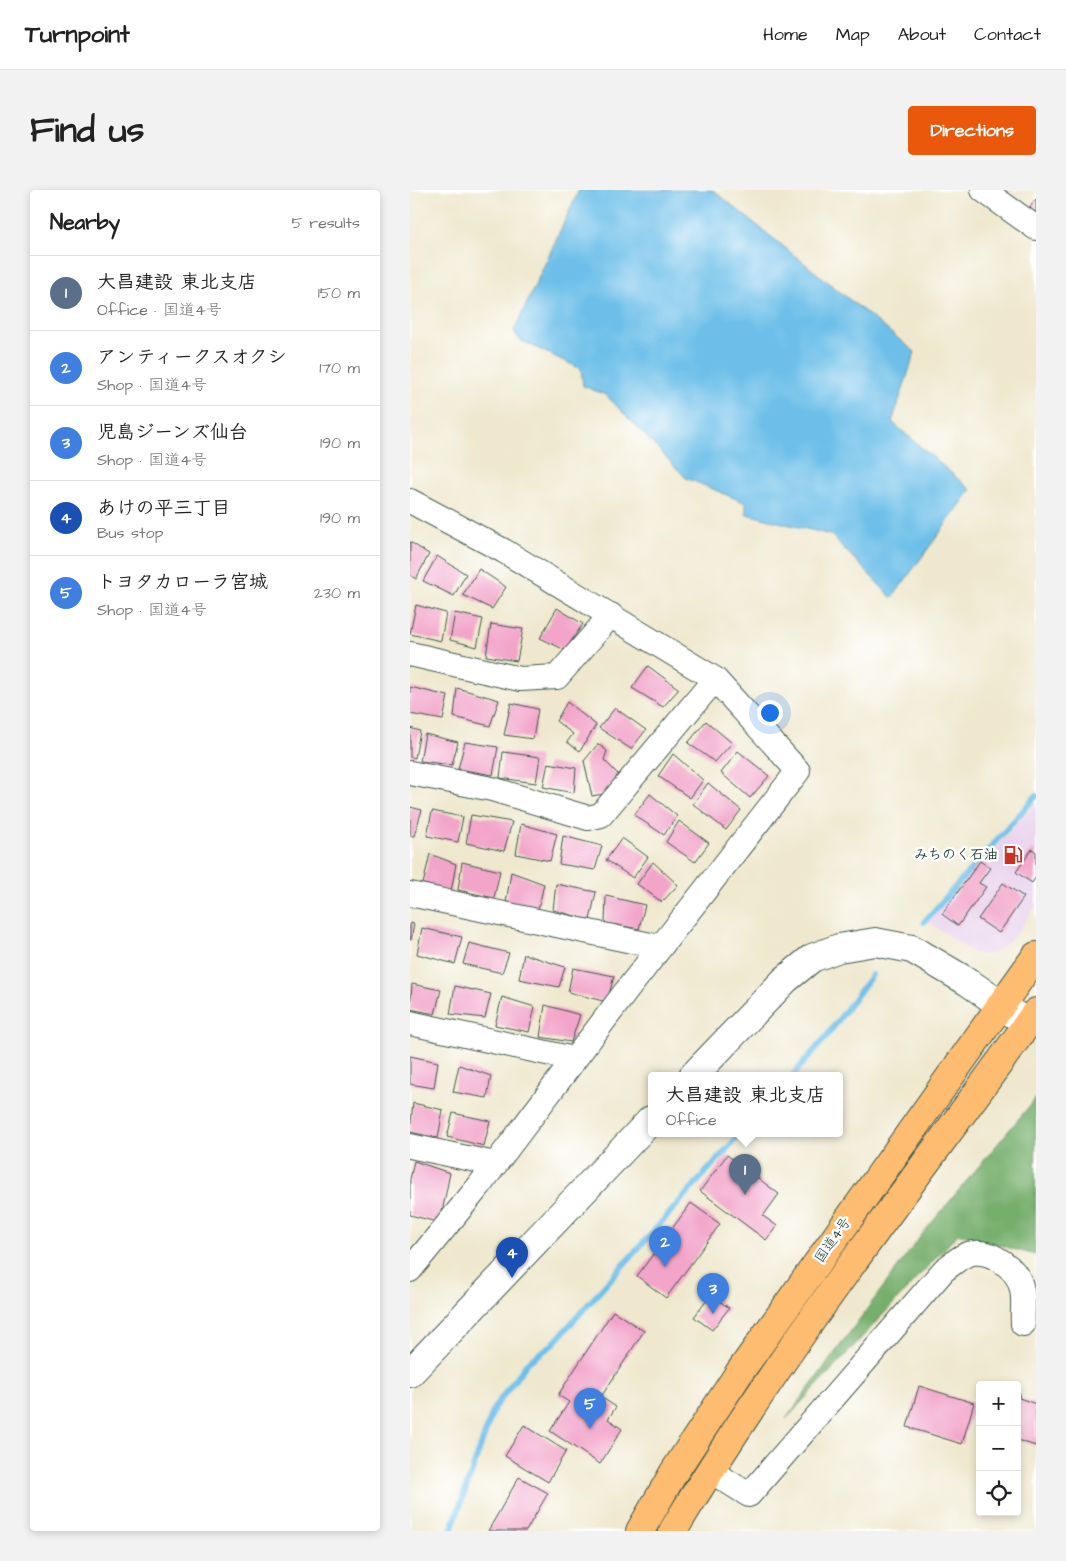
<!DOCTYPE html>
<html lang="en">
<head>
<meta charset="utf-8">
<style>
	body { margin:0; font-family:"Architects Daughter","Klee One",sans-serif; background:#f2f2f2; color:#222 }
	.controls { position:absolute; right:15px; bottom:15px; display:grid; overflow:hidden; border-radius:5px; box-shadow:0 2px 8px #0003 }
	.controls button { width:45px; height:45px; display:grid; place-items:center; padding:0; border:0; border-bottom:1px solid #e0e0e0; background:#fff; color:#222; font:25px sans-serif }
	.you { position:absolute; left:359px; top:522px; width:18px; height:18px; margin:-12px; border:4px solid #fff; border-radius:50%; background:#1a73e8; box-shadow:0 0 0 8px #1a73e833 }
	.badge { display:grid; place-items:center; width:32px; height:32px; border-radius:50%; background:#ea580c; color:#fff; font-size:16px; font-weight:700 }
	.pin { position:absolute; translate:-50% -41px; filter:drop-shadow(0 1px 2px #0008) }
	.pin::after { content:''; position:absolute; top:26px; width:18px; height:15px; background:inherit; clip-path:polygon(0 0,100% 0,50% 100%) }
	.popup { position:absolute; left:238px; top:882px; width:195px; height:65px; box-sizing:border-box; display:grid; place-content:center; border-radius:5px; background:#fff; filter:drop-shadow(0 1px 4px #0005); font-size:16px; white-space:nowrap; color:#767676 }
	.popup b { font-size:19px; color:#222 }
	.popup::after { content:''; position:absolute; left:50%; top:100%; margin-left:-10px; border:10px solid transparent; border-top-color:#fff }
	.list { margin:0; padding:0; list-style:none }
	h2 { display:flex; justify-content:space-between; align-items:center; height:65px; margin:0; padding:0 20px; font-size:21px }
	h2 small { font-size:16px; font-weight:400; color:#767676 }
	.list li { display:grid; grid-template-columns:32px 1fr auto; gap:15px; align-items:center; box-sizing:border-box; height:75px; padding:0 20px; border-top:1px solid #e0e0e0 }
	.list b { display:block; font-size:19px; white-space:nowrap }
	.list p { margin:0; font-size:16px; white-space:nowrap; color:#767676 }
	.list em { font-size:16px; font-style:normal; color:#767676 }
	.icon { flex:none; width:28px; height:28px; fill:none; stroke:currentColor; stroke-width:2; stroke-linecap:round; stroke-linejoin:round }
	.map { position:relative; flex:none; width:626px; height:1341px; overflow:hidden; border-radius:5px }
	header { display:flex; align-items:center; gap:30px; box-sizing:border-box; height:70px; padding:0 25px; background:#fff; border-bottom:1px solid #e0e0e0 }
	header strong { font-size:24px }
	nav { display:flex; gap:28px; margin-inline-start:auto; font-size:18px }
	.intro { display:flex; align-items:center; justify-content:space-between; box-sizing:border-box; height:120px; padding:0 30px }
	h1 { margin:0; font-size:35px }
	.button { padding:12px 22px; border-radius:5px; background:#ea580c; color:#fff; font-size:18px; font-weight:700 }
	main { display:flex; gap:30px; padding:0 30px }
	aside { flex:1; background:#fff; border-radius:5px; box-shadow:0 2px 8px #0003 }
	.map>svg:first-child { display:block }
</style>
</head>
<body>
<header>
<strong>Turnpoint</strong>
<nav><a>Home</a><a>Map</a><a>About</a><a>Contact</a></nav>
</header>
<div class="intro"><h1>Find us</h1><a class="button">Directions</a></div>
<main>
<aside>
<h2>Nearby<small>5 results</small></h2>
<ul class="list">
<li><span class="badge" style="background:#5c6f8a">1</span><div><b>大昌建設 東北支店</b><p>Office · 国道4号</p></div><em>150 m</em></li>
<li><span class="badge" style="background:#3f7fe0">2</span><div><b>アンティークスオクシ</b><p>Shop · 国道4号</p></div><em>170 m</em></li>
<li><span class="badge" style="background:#3f7fe0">3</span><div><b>児島ジーンズ仙台</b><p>Shop · 国道4号</p></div><em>190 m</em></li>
<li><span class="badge" style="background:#1a4fb4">4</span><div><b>あけの平三丁目</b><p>Bus stop</p></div><em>190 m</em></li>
<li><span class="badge" style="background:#3f7fe0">5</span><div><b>トヨタカローラ宮城</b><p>Shop · 国道4号</p></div><em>230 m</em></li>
</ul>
</aside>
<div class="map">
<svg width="626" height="1341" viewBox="0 0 626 1341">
	<rect width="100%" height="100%" fill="#fff"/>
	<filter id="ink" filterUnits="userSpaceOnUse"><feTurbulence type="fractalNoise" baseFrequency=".02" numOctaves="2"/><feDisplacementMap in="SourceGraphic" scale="10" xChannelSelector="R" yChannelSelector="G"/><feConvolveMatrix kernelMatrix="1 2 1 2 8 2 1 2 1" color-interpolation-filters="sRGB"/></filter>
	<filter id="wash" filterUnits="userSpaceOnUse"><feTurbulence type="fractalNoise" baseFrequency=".0096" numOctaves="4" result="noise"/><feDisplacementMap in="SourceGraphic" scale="20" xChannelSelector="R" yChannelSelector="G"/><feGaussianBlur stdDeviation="1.12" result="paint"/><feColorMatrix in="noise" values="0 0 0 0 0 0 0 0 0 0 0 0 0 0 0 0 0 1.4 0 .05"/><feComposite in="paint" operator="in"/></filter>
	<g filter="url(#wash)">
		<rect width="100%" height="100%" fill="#efe8ce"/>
		<path fill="#e9d1ed" d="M626,613v103l-23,32 -22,17 -16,-1 -47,-32z"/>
		<path fill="#76ae6c" stroke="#4a7650" d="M626,908l-1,157 -77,-21 -172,185 137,-186z"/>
		<path fill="#6dbfe9" stroke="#467e8e" d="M169,0h134l202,162 -23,70 79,68 -79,108 -61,-63 -85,-21v-11l-60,-25 -80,-83 -23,-9 -2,-17 -61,-29 -6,-9z"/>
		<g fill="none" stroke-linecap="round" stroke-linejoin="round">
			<path stroke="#6dbfe9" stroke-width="6" d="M514,732l112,-126
				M382,886l34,-39 46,-62
				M41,1341l43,-123 34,-46 24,-17 188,-211"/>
		</g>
		<g id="blocks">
			<path fill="#f2a4c9" d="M626,9v18l-9,-6z
				M0,352l19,12 -13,25 -6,-4z
				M27,366l29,18 -12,22 -31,-15z
				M69,379l27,18 -14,22 -29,-14z
				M6,415l30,8 -5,28 -31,-7z
				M147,418l26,16 -18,26 -25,-12z
				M45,423l28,6 -6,28 -27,-7z
				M81,434l32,5 -6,32 -31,-5z
				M238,476l31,23 -16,18 -31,-19z
				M0,497l38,9 -5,24 -33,-6z
				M47,498l42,12 -9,26 -36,-9z
				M157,512l29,23 -16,26 -13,-9 6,-8 -17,-13z
				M101,513l27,6 -5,30 -29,-4z
				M205,518l31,22 -15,19 -32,-21z
				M296,531l26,22 -17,19 -27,-19z
				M0,538l10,3 -5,27 -5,-1z
				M15,544l33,8 -6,23 -32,-4z
				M55,552l33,5 -5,28 -35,-6z
				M188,554l9,7 -3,9 14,14 -9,19 -17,3 -8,-35z
				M328,561l31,25 -19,22 -29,-25z
				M93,562l37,5 -4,26 -36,-5z
				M263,564l30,26 -13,18 -32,-22z
				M138,573l28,5 -2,25 -31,-6z
				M298,593l33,27 -15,20 -33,-26z
				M240,604l27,22 -13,19 -30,-20z
				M0,617l12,3 -8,26h-4z
				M22,621l31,6 -5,25 -31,-6z
				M61,625l41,7 -8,29 -38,-8z
				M269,631l30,22 -14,19 -29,-20z
				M111,634l36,10 -7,27 -34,-7z
				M153,646l39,10 -7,24 -36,-6z
				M212,648l26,19 -15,21 -27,-18z
				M622,659l4,3v25l-4,6 -16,-11z
				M20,664l26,10 -5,28 -28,-8z
				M570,671l10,7 -11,15 7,4 -28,39 -16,-12z
				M52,672l38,9 -6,27 -36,-8z
				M243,672l25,23 -16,17 -25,-18z
				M101,682l33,12 -6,26 -32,-7z
				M593,693l21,14 -25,36 -21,-14z
				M146,694l40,8 -6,28 -37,-10z
				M196,706l39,9 -6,24 -34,-6z
				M0,733l4,1 -3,16h-1z
				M12,738l40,9 -7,27 -38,-10z
				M59,753l40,10 -7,20 -39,-9z
				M114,764l41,13 -6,20 -40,-8z
				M163,778l41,8 -7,26 -39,-10z
				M2,794l29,6 -6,24 -25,-5z
				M45,796l36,8 -6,24 -35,-4z
				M92,807l33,10 -6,25 -34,-7z
				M135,815l35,10 -9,27 -31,-5z
				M0,866l28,6 -4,26 -24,-4z
				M49,875l32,11 -4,22 -34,-6z
				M3,913l30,7 -5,28 -28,-6z
				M43,923l37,8 -6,25 -37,-9z
				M317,965l52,39 -16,22 14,10 -11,14 -66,-49z
				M4,971l36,12 -11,54 -6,-6 -23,-6v-36z
				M281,1013l29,21 -54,74 -29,-22z
				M301,1105l18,13 -17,22 -18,-13z
				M203,1121l31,20 -43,66 15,10 -8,12 14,10 -22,35 -50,-33 19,-29 -11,-7z
				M509,1196l55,17 -12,41 -55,-17z
				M607,1202l3,1 -1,5 17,6v42l-19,-6z
				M114,1235l42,26 -18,31 -43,-26z
				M109,1287l29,16 -22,38h-38z"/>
		</g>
	</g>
	<g filter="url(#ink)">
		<use href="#blocks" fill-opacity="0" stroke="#3e574b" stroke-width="1"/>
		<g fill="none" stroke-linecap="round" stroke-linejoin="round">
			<g stroke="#3e574b" stroke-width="26">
				<path id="minor" d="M573,0l53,38
					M0,311l94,50 211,128 83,92 -171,219 -148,196 -69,84
					M0,464l110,25 37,-2 54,-62
					M0,583l82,16 96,29 13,-3 114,-136
					M0,704l250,53
					M0,833l164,36
					M0,956l85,18
					M299,1280l40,25 195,-225c9,-6 18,-16 29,-17 19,-3 44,16 48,33 4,11 1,26 2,38"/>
			</g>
			<g stroke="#3e574b" stroke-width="30">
				<path id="tertiary" d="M283,886l92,-96 27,-22 27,-10 36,-6 37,7 56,33 60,42
					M0,1183l241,-253"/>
			</g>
			<g stroke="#3e574b" stroke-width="30">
				<path id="trunk" d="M230,1341l34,-59 65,-99 297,-417
					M263,1341c108,-181 240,-348 363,-519"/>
			</g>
			<use href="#minor" stroke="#fff" stroke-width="24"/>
			<use href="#tertiary" stroke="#fff" stroke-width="28"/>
			<use href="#trunk" stroke="#fdbc70" stroke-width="28"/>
		</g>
	</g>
	<defs>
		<g id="fuel-bare" transform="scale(1.5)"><path d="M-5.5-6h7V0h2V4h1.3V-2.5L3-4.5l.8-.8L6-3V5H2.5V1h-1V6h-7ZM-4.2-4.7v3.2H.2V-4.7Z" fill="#c8321e" stroke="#fff" stroke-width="2.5" paint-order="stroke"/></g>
	</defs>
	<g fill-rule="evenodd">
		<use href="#fuel-bare" x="603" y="665"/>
	</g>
	<g text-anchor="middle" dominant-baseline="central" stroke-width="5" stroke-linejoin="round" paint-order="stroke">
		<g font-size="14" font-weight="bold" fill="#1f3d34" stroke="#fff" text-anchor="end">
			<text x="588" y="665">みちのく石油</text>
		</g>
		<g font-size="14" fill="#1f3d34" stroke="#fff">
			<text transform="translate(423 1050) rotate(-55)">国道4号</text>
		</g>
	</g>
</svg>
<div class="controls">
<button>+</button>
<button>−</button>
<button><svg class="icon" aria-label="locate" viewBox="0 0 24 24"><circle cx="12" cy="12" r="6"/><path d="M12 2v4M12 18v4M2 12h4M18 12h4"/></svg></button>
</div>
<div class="you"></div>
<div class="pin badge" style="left:335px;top:1005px;background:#5c6f8a">1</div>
<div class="popup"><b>大昌建設 東北支店</b>Office</div>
<div class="pin badge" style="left:255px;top:1077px;background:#3f7fe0">2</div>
<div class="pin badge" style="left:303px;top:1124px;background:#3f7fe0">3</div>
<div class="pin badge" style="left:102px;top:1088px;background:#1a4fb4">4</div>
<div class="pin badge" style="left:180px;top:1239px;background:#3f7fe0">5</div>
</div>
</main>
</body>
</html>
